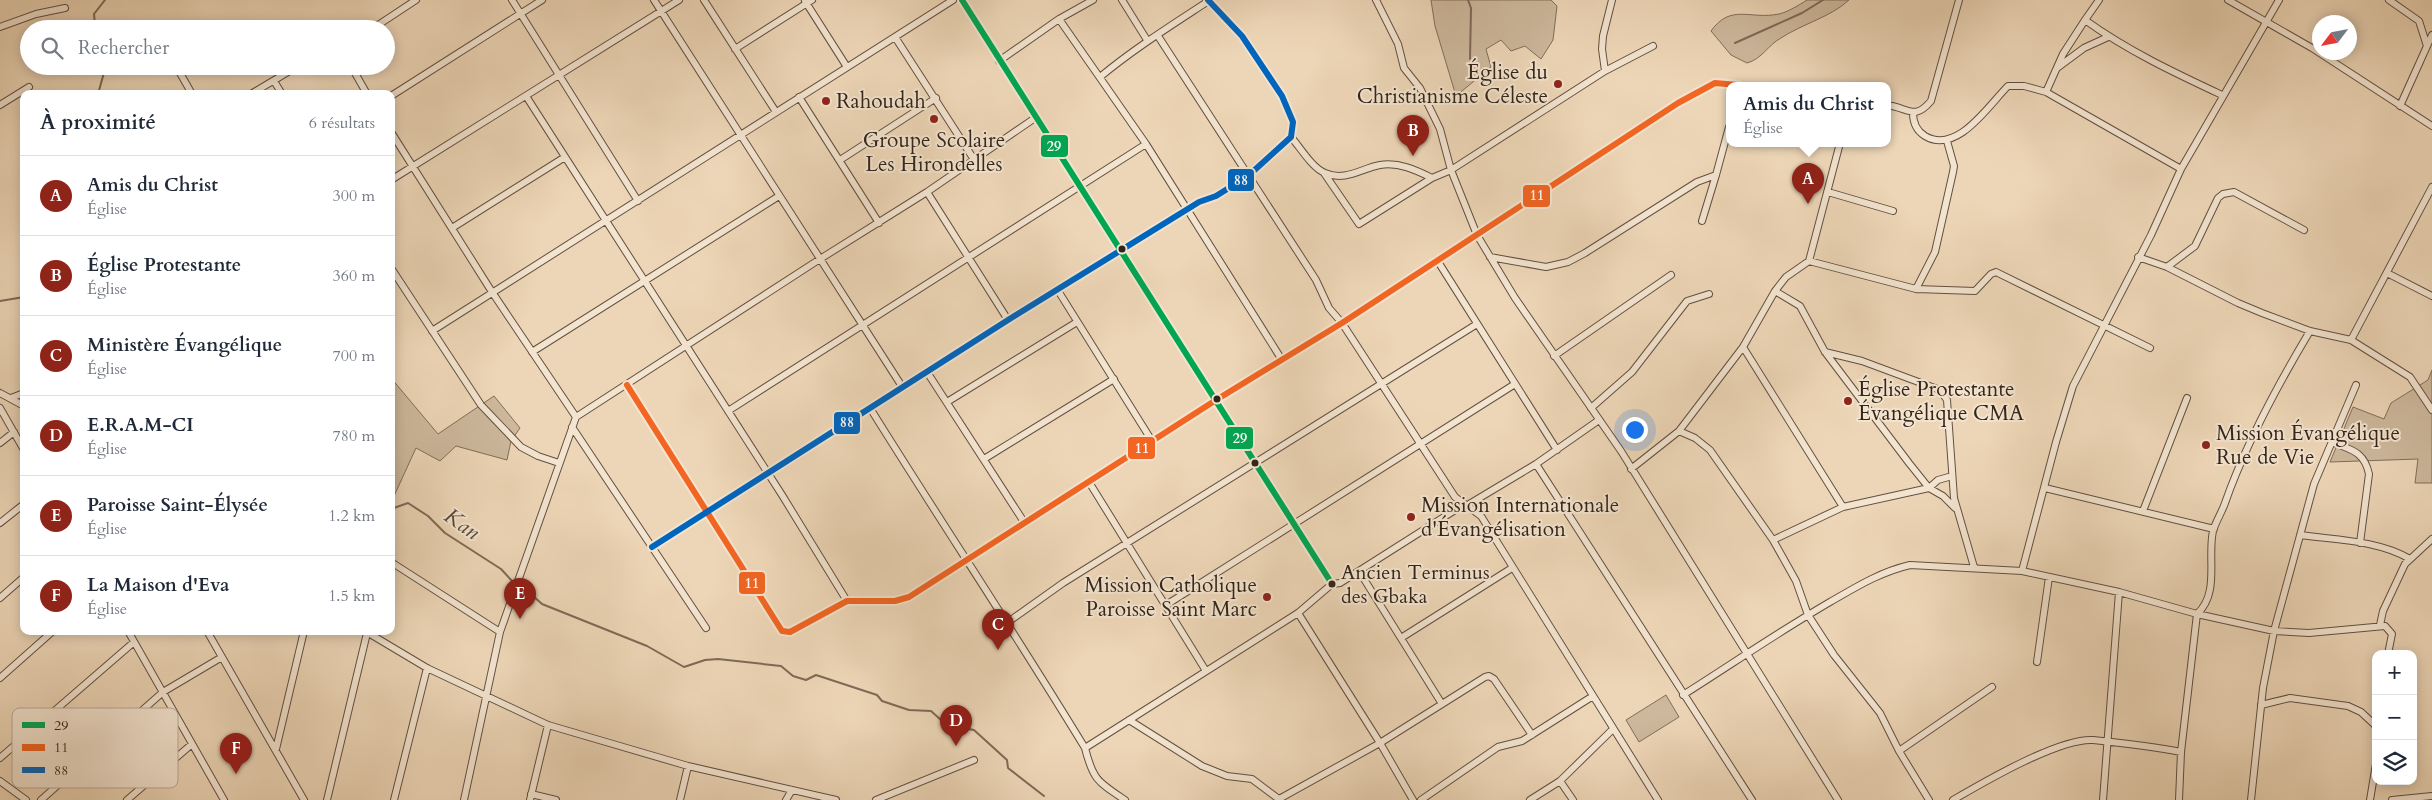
<!DOCTYPE html>
<html lang="fr">
<head>
<meta charset="utf-8">
<style>
	body { margin:0; font-family:Cardo,serif; background:#f6f6f7; color:#1f2937 }
	.controls { position:absolute; right:15px; bottom:15px; display:grid; overflow:hidden; border-radius:10px; box-shadow:0 2px 12px #0003 }
	.controls button { width:45px; height:45px; display:grid; place-items:center; padding:0; border:0; border-bottom:1px solid #e0e1e3; background:#fff; color:#1f2937; font:25px sans-serif }
	.compass { position:absolute; left:2312px; top:15px; width:45px; height:45px; border-radius:50%; background:#fff; box-shadow:0 2px 12px #0003; rotate:238deg }
	.you { position:absolute; left:1634px; top:429px; width:18px; height:18px; margin:-12px; border:4px solid #fff; border-radius:50%; background:#1a73e8; box-shadow:0 0 0 8px #1a73e833 }
	.badge { display:grid; place-items:center; width:32px; height:32px; border-radius:50%; background:#8f2418; color:#fff; font-size:16px; font-weight:700 }
	.pin { position:absolute; translate:-50% -41px; filter:drop-shadow(0 1px 2px #0008) }
	.pin::after { content:''; position:absolute; top:26px; width:18px; height:15px; background:inherit; clip-path:polygon(0 0,100% 0,50% 100%) }
	.popup { position:absolute; left:1726px; top:82px; width:165px; height:65px; box-sizing:border-box; display:grid; place-content:center; border-radius:10px; background:#fff; filter:drop-shadow(0 1px 4px #0005); font-size:16px; white-space:nowrap; color:#747a83 }
	.popup b { font-size:19px; color:#1f2937 }
	.popup::after { content:''; position:absolute; left:50%; top:100%; margin-left:-10px; border:10px solid transparent; border-top-color:#fff }
	.list { margin:0; padding:0; list-style:none }
	h2 { display:flex; justify-content:space-between; align-items:center; height:65px; margin:0; padding:0 20px; font-size:21px }
	h2 small { font-size:16px; font-weight:400; color:#747a83 }
	.list li { display:grid; grid-template-columns:32px 1fr auto; gap:15px; align-items:center; box-sizing:border-box; height:80px; padding:0 20px; border-top:1px solid #e0e1e3 }
	.list b { display:block; font-size:19px; white-space:nowrap }
	.list p { margin:0; font-size:16px; white-space:nowrap; color:#747a83 }
	.list em { font-size:16px; font-style:normal; color:#747a83 }
	.icon { flex:none; width:28px; height:28px; fill:none; stroke:currentColor; stroke-width:2; stroke-linecap:round; stroke-linejoin:round }
	.map { position:relative; flex:none; width:2432px; height:800px; overflow:hidden }
	.search { position:absolute; background:#fff; box-shadow:0 2px 12px #0003; left:20px; top:20px; width:375px; height:55px; display:flex; align-items:center; gap:12px; box-sizing:border-box; padding:0 18px; border-radius:28px; color:#747a83; font-size:19px }
	.panel { position:absolute; background:#fff; box-shadow:0 2px 12px #0003; left:20px; top:90px; width:375px; height:545px; border-radius:10px }
	.map>svg:first-child { display:block }
</style>
</head>
<body>
<div class="map">
<svg width="2432" height="800" viewBox="0 0 2432 800">
	<rect width="100%" height="100%" fill="#edd6b7"/>
	<filter id="stains"><feTurbulence type="fractalNoise" baseFrequency=".004" numOctaves="4"/><feColorMatrix values="0 0 0 0 .2 0 0 0 0 .09 0 0 0 0 .02 0 0 0 .5 -.17"/></filter>
	<radialGradient id="worn" r=".72"><stop offset=".6" stop-color="#630" stop-opacity="0"/><stop offset="1" stop-color="#630" stop-opacity=".3"/></radialGradient>
	<path fill="#cdb89c" stroke="#806e5a" d="M1431,0h120l6,6 -4,34 -12,19 -16,-13 -14,5 -10,-11 -15,9 5,18 -35,29 -21,-70z
		M1807,0h42c-18,17 -47,24 -68,38 -13,7 -19,21 -34,25l-16,-8 -20,-24c20,-28 39,-11 68,-17 9,-2 20,-9 28,-14z
		M2432,370v113h-17l3,-24 -88,3 23,-55 31,12 7,-16 37,-23z
		M391,378l47,56 56,-38 26,32 -9,13 -4,19 -51,-14 -16,15 -24,-13 -22,48 -3,-1z
		M1666,695l13,22 -40,25 -13,-22z"/>
	<g fill="none" stroke-linecap="round" stroke-linejoin="round">
		<path stroke="#7d6a57" stroke-width="2" d="M1468,0l3,8 -1,51
			M95,29l-3,-4h3l-1,-11 11,-14
			M1735,43l67,-30 21,-13
			M98,94l7,-25 -2,-3
			M0,301l24,-4
			M391,509l17,-6 20,13 17,17 56,36 11,12
			M522,586l20,18 105,42 37,21 21,-7 13,-1 63,7 12,10 13,4 10,-5 61,20 5,6 27,9 22,1 10,9 12,-1 5,8 16,3 33,30 1,8 36,28"/>
		<g stroke="#625040" stroke-width="8">
			<path id="minor" d="M512,0l126,201
				M654,0l249,388
				M704,0l72,112
				M962,0l370,584
				M1122,0l25,40
				M1376,0l22,44 6,24 16,20 20,41 11,41 26,65 38,63 106,153 217,349
				M2099,0l-14,20c43,31 90,53 137,75
				M2228,0l84,48 120,78
				M2389,0l30,21 8,25
				M805,1l42,66
				M1059,19l87,125 136,216
				M0,27l36,-13 29,-6
				M372,29l44,-29
				M1158,36l158,244 13,28 13,15 113,174 26,19 177,284
				M895,37l78,121
				M735,49l77,-49
				M999,61l60,-42 34,-19
				M176,66l16,28
				M351,66l16,28
				M2057,68l27,-20 24,-11
				M1605,71l-3,-22 1,-13 9,-36
				M1100,77c35,-29 72,-52 110,-77
				M274,81l8,13
				M2046,92l135,77
				M251,94l47,-28
				M391,96l151,-96
				M526,96l256,399 65,106
				M799,97l80,126
				M0,105l29,-18
				M1887,105c22,3 27,16 44,-4l28,-101
				M2400,106l32,-71
				M1913,113c0,10 4,18 12,23 32,19 63,-30 83,-50h16l22,6 17,-38 22,-34
				M391,132l101,160 84,125
				M1291,137c9,10 21,31 34,36 20,9 37,-5 55,-8 19,-3 36,5 52,13l19,-8 154,-99 48,-25
				M840,160l96,-62
				M1324,173l35,51 73,-46
				M391,180l288,-180
				M927,192l81,128
				M1828,192l65,19
				M1702,221l14,-46
				M452,228l113,-71
				M1490,257l56,10 22,-5 17,-9 112,-71 19,-7 13,-48
				M2138,257l29,10 71,36 24,10 48,18 41,9 59,37 22,33
				M1437,260l120,190
				M1809,261l31,-118
				M2167,267l28,-21 23,-48 5,-4 11,-2 70,38
				M391,268l90,137 40,42 17,9 21,7
				M2387,273l45,23
				M1057,289l95,152
				M1916,289l19,-37 18,-80 1,-6 -7,-25
				M1775,291l25,15 25,46 84,111 20,25 14,8 12,12
				M432,331l521,-331
				M2351,340l81,-153
				M1743,347l100,160
				M532,352l247,-156
				M1825,352l37,9 78,29 7,10 7,98 20,69
				M1554,356l117,-81
				M927,372l97,150
				M627,385l155,246 8,1 57,-31h48l14,-4 307,-197 126,-77 336,-220 37,-20 23,2
				M0,393l24,13
				M11,398l13,-5
				M947,402l130,-80
				M0,408l24,42
				M870,408c71,114 145,225 215,340 8,32 13,34 40,52
				M1591,408l41,-36 55,-71 22,-7
				M728,411l418,-267
				M572,427l134,201
				M1679,431l16,7 15,12 63,90 23,41 12,34 26,40 46,58 19,38 30,49
				M2332,442c19,8 32,9 37,32l-9,69
				M0,443l14,-11
				M984,459l130,-80
				M1536,464l216,336
				M1631,469l48,-38 64,-84 32,-56 11,-14 23,-16 107,28 59,2 16,-17 5,-2 154,76
				M1089,482l117,189
				M2045,488l169,41
				M2143,511l44,-113
				M0,523l24,-19
				M2300,535c35,5 78,5 110,24
				M1773,540l70,-33 86,-19 9,-8 14,-4
				M652,547l356,-227 191,-118 17,-6 32,-20 43,-39 2,-15 -11,-26 -40,-60 -34,-36
				M391,562l109,70
				M1359,571l83,133
				M2022,571l34,-129 17,-56 78,-151 30,-66 98,-169
				M0,598l24,-21
				M1166,605l349,-221
				M1298,613l82,130 33,57
				M1008,622l55,-39 414,-259
				M2380,625l3,-14 22,-47 27,-25
				M128,631l96,169
				M207,631l97,169
				M365,631l62,37 121,57 140,41 148,34
				M1401,638l111,-70
				M2037,662l12,-85
				M0,678l53,-47
				M1683,695c49,-31 97,-64 147,-93 26,-15 50,-30 80,-37l112,6 97,21 78,22 77,17 35,2 76,-7 7,8 -4,20
				M2261,705l29,-7 58,8 13,6 15,14
				M1129,720l73,46 25,10 25,3 28,21
				M1085,748l213,-135 34,-29 8,-1 115,-73 11,-4 70,-42 63,-44
				M276,749l28,-118
				M1899,751l93,-64
				M0,758l134,-116
				M0,781l26,19
				M1560,781l13,19
				M531,794l25,6
				M1279,799l101,-56 105,-66 4,-1 5,3 38,56
				M41,800l122,-108 59,-35
				M127,800l65,-56
				M327,800l40,-167
				M394,800l33,-132
				M464,800l36,-168 76,-215 244,-158 107,-67 108,-74
				M530,800l18,-75
				M680,800l8,-34
				M786,800l6,-10
				M876,800l98,-40
				M1421,800l77,-53 24,-6 71,-45
				M1530,800l30,-19 53,-52
				M1953,800c31,-18 106,-62 140,-60 30,3 59,6 88,12
				M2103,800l16,-208
				M2179,800l2,-48 16,-138c23,-21 10,-56 16,-83 3,-10 9,-19 12,-28 21,-60 52,-117 85,-172
				M2251,800l12,-112 11,-57 40,-147 42,-99
				M2370,800l6,-36
				M2392,800l40,-4"/>
		</g>
		<use href="#minor" stroke="#f3e4d0" stroke-width="6"/>
		<g stroke="#f3e4d0" stroke-width="10">
			<path id="bus-1" d="M962,0l370,584"/>
		</g>
		<g stroke="#f3e4d0" stroke-width="10">
			<path id="bus-2" d="M627,385l155,246 8,1 57,-31h48l14,-4 307,-197 126,-77 336,-220 37,-20 23,2"/>
		</g>
		<g stroke="#f3e4d0" stroke-width="10">
			<path id="bus-3" d="M652,547l356,-227 191,-118 17,-6 32,-20 43,-39 2,-15 -11,-26 -40,-60 -34,-36"/>
		</g>
		<use href="#bus-1" stroke="#00a651" stroke-width="6"/>
		<use href="#bus-2" stroke="#f26522" stroke-width="6"/>
		<use href="#bus-3" stroke="#0065bd" stroke-width="6"/>
	</g>
	<g fill="#8f2418" stroke="#f3e4d0" stroke-width="2">
		<circle cx="1558" cy="84" r="5"/>
		<circle cx="826" cy="101" r="5"/>
		<circle cx="934" cy="119" r="5"/>
		<circle cx="1848" cy="401" r="5"/>
		<circle cx="2206" cy="445" r="5"/>
		<circle cx="1411" cy="517" r="5"/>
		<circle cx="1267" cy="597" r="5"/>
	</g>
	<g fill="#332419" stroke="#f3e4d0" stroke-width="2">
		<circle cx="1122" cy="249" r="4.5"/>
		<circle cx="1217" cy="399" r="4.5"/>
		<circle cx="1255" cy="463" r="4.5"/>
		<circle cx="1332" cy="584" r="4.5"/>
	</g>
	<g text-anchor="middle" dominant-baseline="central" stroke-width="4" stroke-linejoin="round" paint-order="stroke">
		<g font-size="20" fill="#332419" stroke="#f3e4d0" text-anchor="start">
			<text x="1341" y="572">Ancien Terminus<tspan x="1341" dy="24">des Gbaka</tspan></text>
		</g>
		<g font-size="21" fill="#332419" stroke="#f3e4d0" text-anchor="start">
			<text x="1548" y="72" text-anchor="end">Église du<tspan x="1548" dy="24">Christianisme Céleste</tspan></text>
			<text x="836" y="101">Rahoudah</text>
			<text x="934" y="140" text-anchor="middle">Groupe Scolaire<tspan x="934" dy="24">Les Hirondelles</tspan></text>
			<text x="1858" y="389">Église Protestante<tspan x="1858" dy="24">Évangélique CMA</tspan></text>
			<text x="2216" y="433">Mission Évangélique<tspan x="2216" dy="24">Rue de Vie</tspan></text>
			<text x="1421" y="505">Mission Internationale<tspan x="1421" dy="24">d'Évangélisation</tspan></text>
			<text x="1257" y="585" text-anchor="end">Mission Catholique<tspan x="1257" dy="24">Paroisse Saint Marc</tspan></text>
		</g>
		<g font-size="22" font-style="italic" fill="#584738" stroke="#f3e4d0">
			<text transform="translate(462 524) rotate(35)">Kan</text>
		</g>
	</g>
	<rect x="12" y="708" width="166" height="80" rx="8" fill="#f3e4d0" stroke="#b9aa99" stroke-width="1"/>
	<rect x="22" y="722" width="23" height="6" fill="#00a651"/>
	<rect x="22" y="744" width="23" height="7" fill="#f26522"/>
	<rect x="22" y="767" width="23" height="6" fill="#0065bd"/>
	<g font-size="14" fill="#332419">
		<text x="54" y="730">29</text>
		<text x="54" y="752">11</text>
		<text x="54" y="775">88</text>
	</g>
	<g stroke="#f3e4d0" stroke-width="2">
		<rect x="1040" y="134" width="29" height="24" rx="5" fill="#00a651"/>
		<rect x="1227" y="168" width="28" height="24" rx="5" fill="#0065bd"/>
		<rect x="1522" y="184" width="29" height="24" rx="5" fill="#f26522"/>
		<rect x="833" y="411" width="28" height="24" rx="5" fill="#0065bd"/>
		<rect x="1225" y="426" width="29" height="24" rx="5" fill="#00a651"/>
		<rect x="1127" y="436" width="29" height="24" rx="5" fill="#f26522"/>
		<rect x="738" y="571" width="28" height="24" rx="5" fill="#f26522"/>
	</g>
	<g font-size="14" text-anchor="middle" font-weight="bold" fill="#fff">
		<text x="1054" y="151">29</text>
		<text x="1241" y="185">88</text>
		<text x="1537" y="200">11</text>
		<text x="847" y="427">88</text>
		<text x="1240" y="443">29</text>
		<text x="1142" y="453">11</text>
		<text x="752" y="588">11</text>
	</g>
	<rect width="100%" height="100%" filter="url(#stains)"/>
	<rect width="100%" height="100%" fill="url(#worn)"/>
</svg>
<div class="controls">
<button>+</button>
<button>−</button>
<button><svg class="icon" aria-label="layers" viewBox="0 0 24 24"><path d="M12 4l9 5-9 5-9-5zM3 14l9 5 9-5"/></svg></button>
</div>
<svg class="compass" viewBox="-18 -18 36 36"><path d="M0-13l5 13h-10z" fill="#e53935"/><path d="M0 13l5-13h-10z" fill="#747a83"/></svg>
<div class="you"></div>
<div class="pin badge" style="left:1808px;top:204px">A</div>
<div class="popup"><b>Amis du Christ</b>Église</div>
<div class="pin badge" style="left:1413px;top:156px">B</div>
<div class="pin badge" style="left:998px;top:650px">C</div>
<div class="pin badge" style="left:956px;top:746px">D</div>
<div class="pin badge" style="left:520px;top:619px">E</div>
<div class="pin badge" style="left:236px;top:774px">F</div>
<div class="search"><svg class="icon" aria-label="search" viewBox="0 0 24 24"><circle cx="10" cy="10" r="6"/><path d="M15 15l6 6"/></svg>Rechercher</div>
<section class="panel">
<h2>À proximité<small>6 résultats</small></h2>
<ul class="list">
<li><span class="badge">A</span><div><b>Amis du Christ</b><p>Église</p></div><em>300 m</em></li>
<li><span class="badge">B</span><div><b>Église Protestante</b><p>Église</p></div><em>360 m</em></li>
<li><span class="badge">C</span><div><b>Ministère Évangélique</b><p>Église</p></div><em>700 m</em></li>
<li><span class="badge">D</span><div><b>E.R.A.M-CI</b><p>Église</p></div><em>780 m</em></li>
<li><span class="badge">E</span><div><b>Paroisse Saint-Élysée</b><p>Église</p></div><em>1.2 km</em></li>
<li><span class="badge">F</span><div><b>La Maison d'Eva</b><p>Église</p></div><em>1.5 km</em></li>
</ul>
</section>
</div>
</body>
</html>
